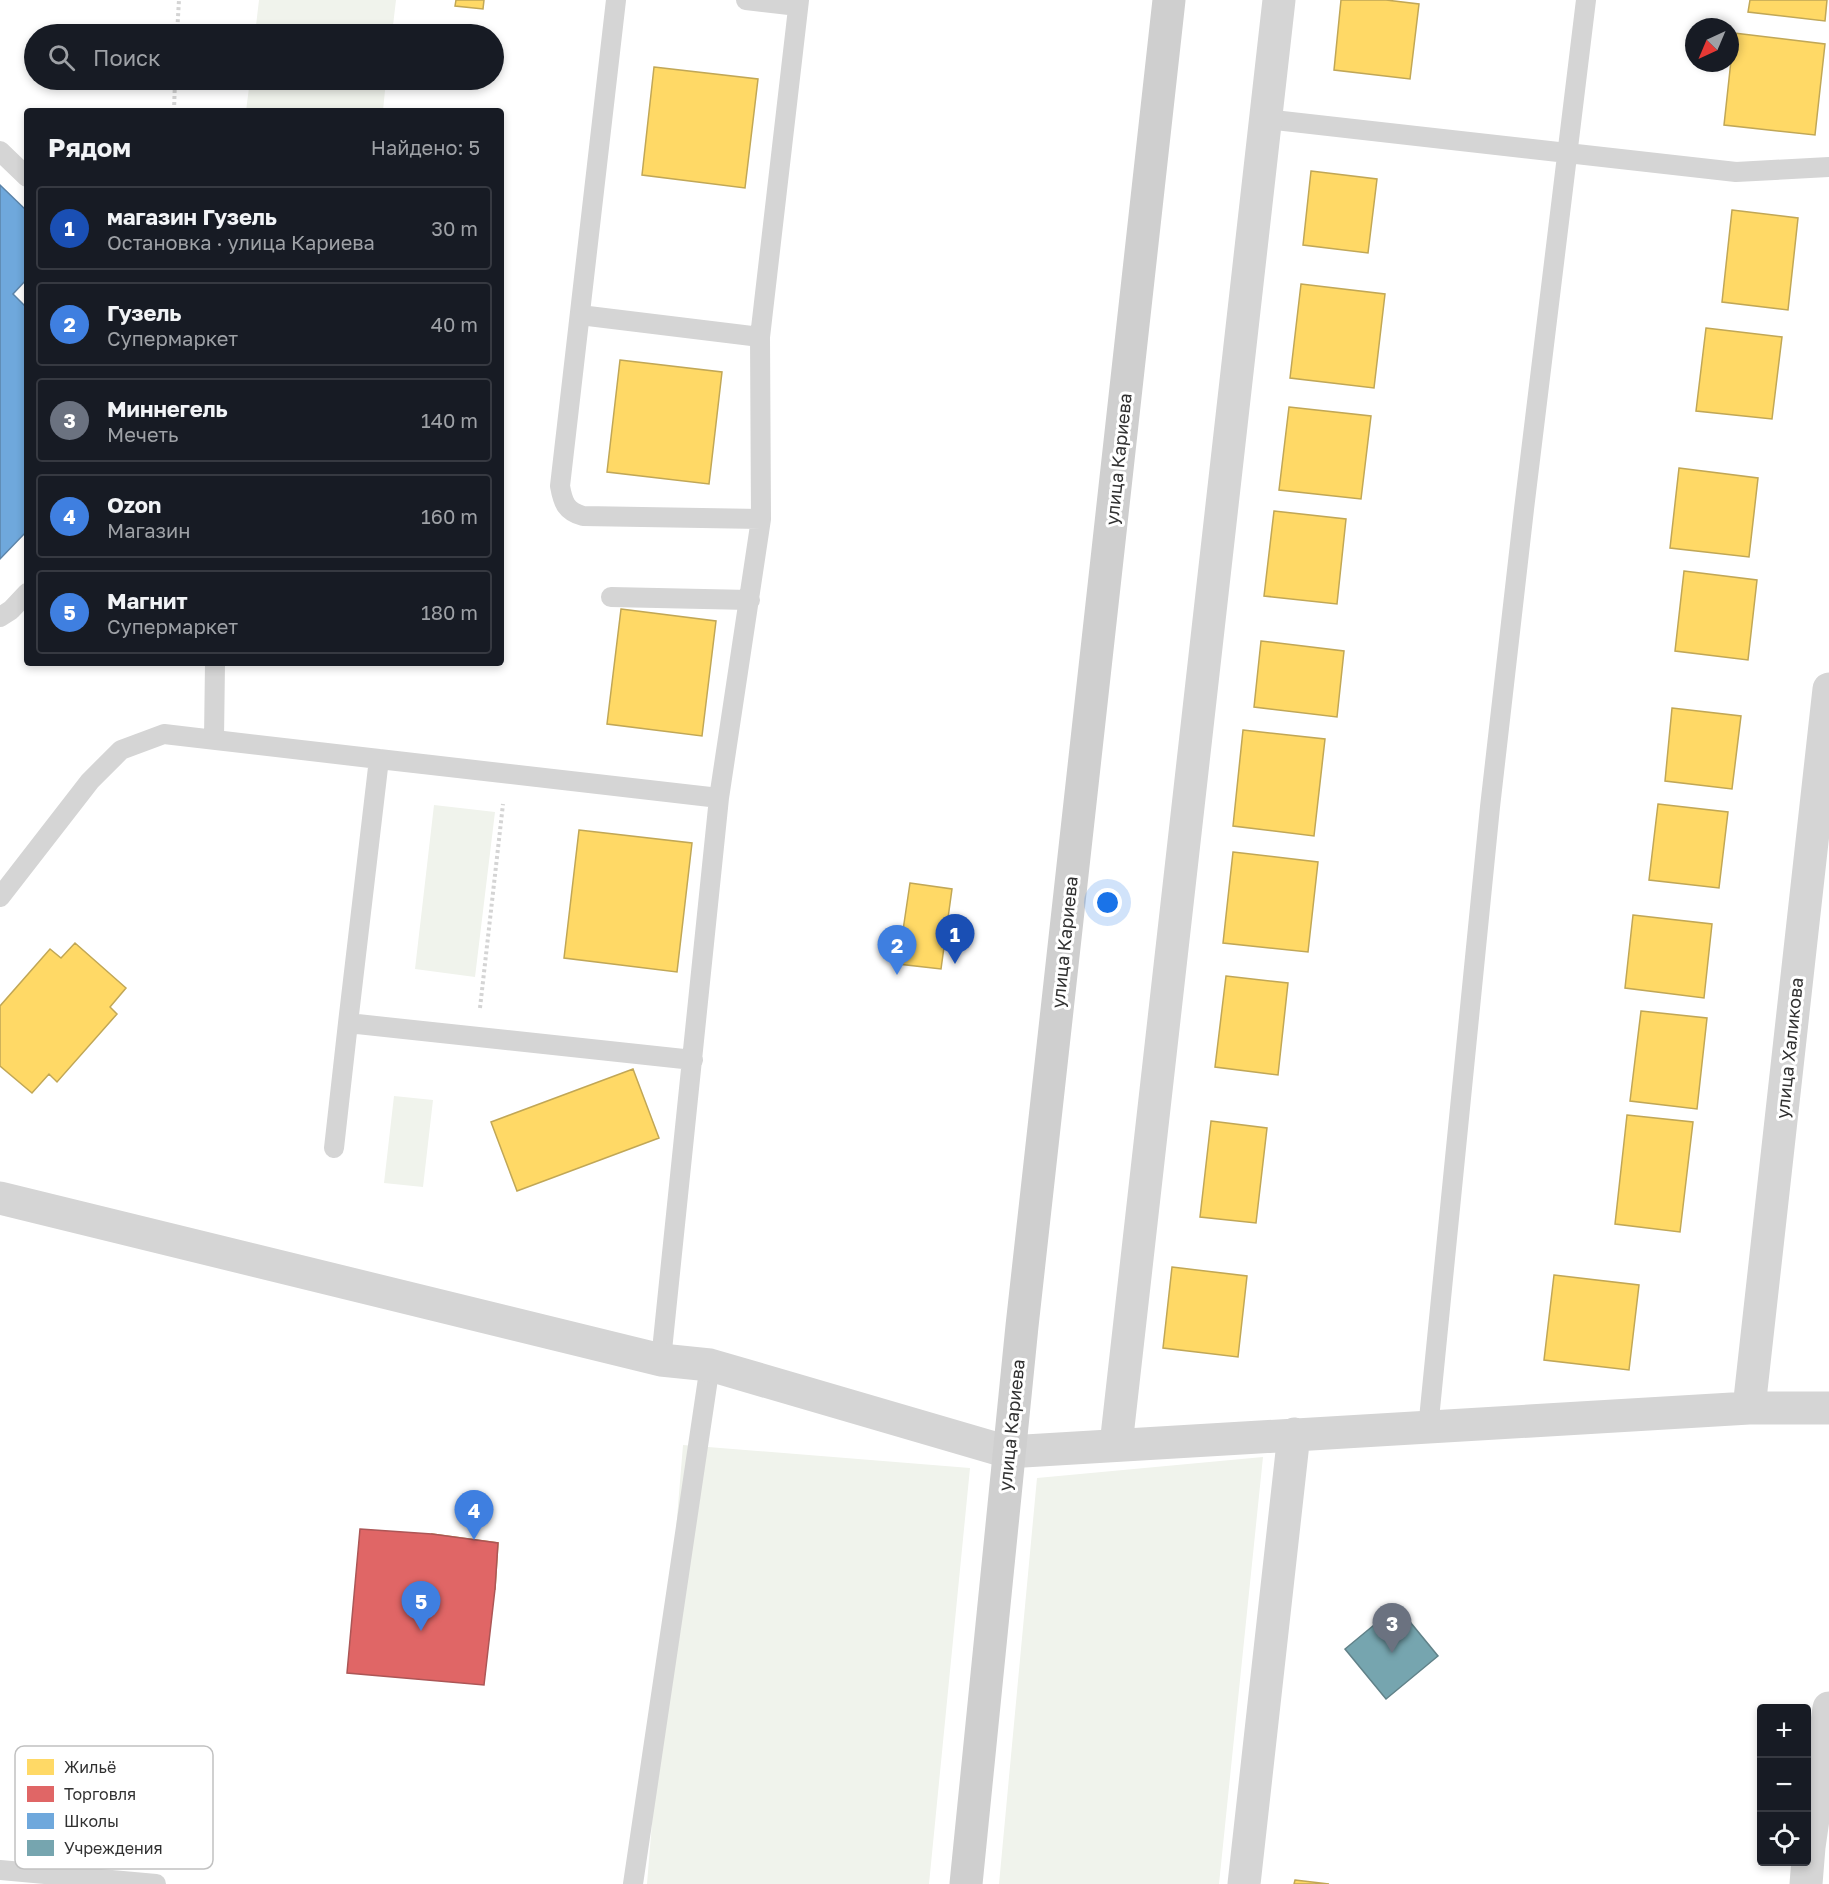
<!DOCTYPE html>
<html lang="ru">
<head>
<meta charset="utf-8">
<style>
	body { margin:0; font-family:"Golos Text",sans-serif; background:#20242c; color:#f1f3f6 }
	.controls { position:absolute; right:18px; bottom:18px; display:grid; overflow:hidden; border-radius:6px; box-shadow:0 3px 9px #0003 }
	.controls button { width:54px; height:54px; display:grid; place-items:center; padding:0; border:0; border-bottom:2px solid #363941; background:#171b24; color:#f1f3f6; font:30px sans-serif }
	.compass { position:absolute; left:1685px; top:18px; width:54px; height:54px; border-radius:50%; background:#171b24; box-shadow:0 3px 9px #0003; rotate:224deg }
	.you { position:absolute; left:1108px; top:903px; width:21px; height:21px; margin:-15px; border:4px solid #fff; border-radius:50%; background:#1a73e8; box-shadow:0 0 0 9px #1a73e833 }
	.badge { display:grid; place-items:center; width:39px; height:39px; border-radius:50%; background:#ea580c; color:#fff; font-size:20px; font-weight:700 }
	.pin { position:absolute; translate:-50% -50px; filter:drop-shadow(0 2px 3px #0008) }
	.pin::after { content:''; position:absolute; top:32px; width:21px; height:18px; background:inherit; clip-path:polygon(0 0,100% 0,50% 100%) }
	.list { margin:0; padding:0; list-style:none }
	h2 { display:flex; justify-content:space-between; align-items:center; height:78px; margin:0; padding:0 24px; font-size:26px }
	h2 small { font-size:20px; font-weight:400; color:#9ea1a6 }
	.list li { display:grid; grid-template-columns:39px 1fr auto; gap:18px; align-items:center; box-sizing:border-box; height:84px; margin:0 12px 12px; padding:0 12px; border:2px solid #363941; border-radius:6px }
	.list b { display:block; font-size:22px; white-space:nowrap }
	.list p { margin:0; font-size:20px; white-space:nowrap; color:#9ea1a6 }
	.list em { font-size:20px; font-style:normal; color:#9ea1a6 }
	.icon { flex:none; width:33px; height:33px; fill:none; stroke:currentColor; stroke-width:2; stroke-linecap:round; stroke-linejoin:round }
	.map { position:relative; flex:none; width:1829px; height:1884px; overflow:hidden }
	.search { position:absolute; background:#171b24; box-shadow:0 3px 9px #0003; left:24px; top:24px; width:480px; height:66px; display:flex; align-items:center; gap:15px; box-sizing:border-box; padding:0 21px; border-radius:33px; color:#9ea1a6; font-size:22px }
	.panel { position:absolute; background:#171b24; box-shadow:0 3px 9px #0003; left:24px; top:108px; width:480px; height:558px; border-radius:6px }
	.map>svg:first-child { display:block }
</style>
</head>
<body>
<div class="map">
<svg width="1829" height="1884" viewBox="0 0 1829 1884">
	<rect width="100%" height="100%" fill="#fff"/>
	<path fill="#f0f3ec" d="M259,0h137l-4,34h-137z
		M250,80h136l-3,31h-137z
		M434,805l61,7 -20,165 -60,-8z
		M394,1096l39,4 -10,87 -39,-4z
		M683,1445l287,23 -41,416h-282z
		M1263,1457l-44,427h-220l38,-406z"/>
	<path fill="#ffd966" stroke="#c1a756" stroke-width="1.5" d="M456,0h28l-1,9 -28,-3z
		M1341,0h45l33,4 -9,75 -76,-9z
		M1750,0h77l-2,21 -77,-9z
		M1734,33l91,11 -10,91 -91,-10z
		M654,67l104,12 -13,109 -103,-13z
		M1311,171l66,8 -9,74 -65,-8z
		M1732,210l66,8 -10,92 -66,-8z
		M1301,284l84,10 -11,94 -84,-10z
		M1706,328l76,9 -10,82 -76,-8z
		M620,360l102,12 -13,112 -102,-12z
		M1289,407l82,9 -10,83 -82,-9z
		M1679,468l79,10 -9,79 -79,-9z
		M1274,511l72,8 -9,85 -73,-8z
		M1684,571l73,9 -9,80 -73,-9z
		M621,609l95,12 -14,115 -95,-12z
		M1261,641l83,10 -7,66 -83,-10z
		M1672,708l69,8 -9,73 -67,-8z
		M1243,730l82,9 -11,97 -81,-10z
		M1658,804l70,8 -9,76 -70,-8z
		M579,830l113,13 -15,129 -113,-14z
		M1233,852l85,10 -10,90 -85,-9z
		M910,883l42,6 -11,80 -43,-5z
		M1633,915l79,9 -8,74 -79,-10z
		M75,943l51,45 -16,19 7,7 -60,68 -8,-8 -17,19 -32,-27v-60l50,-57 11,9z
		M1226,976l62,7 -10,92 -63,-8z
		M1641,1011l66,7 -10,91 -67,-8z
		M633,1069l26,69 -142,53 -26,-69z
		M1627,1115l66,7 -13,110 -65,-8z
		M1211,1121l56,7 -11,95 -56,-6z
		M1172,1267l75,9 -9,81 -75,-9z
		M1554,1275l85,10 -10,85 -85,-10z
		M432,1534l66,9 -3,46 -29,-11 -24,-2z
		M1295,1880l34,4h-35z"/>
	<path fill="#e06666" stroke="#ac5656" stroke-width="1.5" d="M360,1529l72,5 66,9 -3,46 -11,96 -137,-12z"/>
	<path fill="#6fa8dc" stroke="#5c84a9" stroke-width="1.5" d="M0,185l27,26v68l-14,15 14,14v223l-27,28z"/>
	<path fill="#76a5af" stroke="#618289" stroke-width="1.5" d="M1397,1606l41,50 -52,43 -41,-50z"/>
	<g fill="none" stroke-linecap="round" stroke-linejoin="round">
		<path stroke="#d4d4d4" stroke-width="4" stroke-dasharray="3 3" stroke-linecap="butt" d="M177,34l2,-34
			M174,111l1,-31
			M480,1008l23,-204"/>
		<path stroke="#d5d5d5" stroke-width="20" d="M616,0l-56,486c3,17 6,25 23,30l178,3
			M746,0l52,6
			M1266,119l470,53 93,-5
			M0,151l27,26
			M580,315l180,22
			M611,597l139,3
			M0,617l11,-7 16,-17
			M214,739l1,-76
			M379,759l340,39
			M0,897l90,-116 31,-31 43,-16 215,25 -31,264
			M334,1148l14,-125 345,37
			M661,1360l58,-562 42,-279 -1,-182 39,-337
			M1428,1429l62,-622 34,-298 62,-509
			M0,1870l156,14
			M633,1884l77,-519"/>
		<path stroke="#d5d5d5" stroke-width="33" d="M0,1198l661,162 49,5 298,87 741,-44h80
			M1749,1408l80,-719
			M1116,1445l163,-1445
			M1244,1884l50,-450
			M1806,1884l3,-37 20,-139"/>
		<path stroke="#cfcfcf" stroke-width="33" d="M966,1884l56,-558 147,-1326"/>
	</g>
	<g text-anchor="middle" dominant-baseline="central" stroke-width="6" stroke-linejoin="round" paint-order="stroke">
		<g font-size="18" fill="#313131" stroke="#fff">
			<text transform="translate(1118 459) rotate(-84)">улица Кариева</text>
			<text transform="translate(1064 942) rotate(-84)">улица Кариева</text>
			<text transform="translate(1789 1048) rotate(-84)">улица Халикова</text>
			<text transform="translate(1011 1425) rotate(-84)">улица Кариева</text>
		</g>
	</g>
	<rect x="15" y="1746" width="198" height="123" rx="9" fill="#fff" stroke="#c1c1c1" stroke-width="1.5"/>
	<rect x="27" y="1759" width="27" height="16" fill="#ffd966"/>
	<rect x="27" y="1786" width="27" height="16" fill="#e06666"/>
	<rect x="27" y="1813" width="27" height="16" fill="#6fa8dc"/>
	<rect x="27" y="1840" width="27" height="16" fill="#76a5af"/>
	<g font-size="16" fill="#313131">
		<text x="64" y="1773">Жильё</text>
		<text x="64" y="1800">Торговля</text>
		<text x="64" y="1827">Школы</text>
		<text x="64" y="1854">Учреждения</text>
	</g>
</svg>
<div class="controls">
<button>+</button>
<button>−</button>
<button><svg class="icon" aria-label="locate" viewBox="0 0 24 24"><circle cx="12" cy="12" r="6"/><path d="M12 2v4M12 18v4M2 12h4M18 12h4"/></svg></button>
</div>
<svg class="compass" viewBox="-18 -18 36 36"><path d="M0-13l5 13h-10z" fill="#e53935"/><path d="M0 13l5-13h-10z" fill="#9ea1a6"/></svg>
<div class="you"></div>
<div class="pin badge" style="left:955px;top:964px;background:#1a4fb4">1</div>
<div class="pin badge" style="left:897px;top:975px;background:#3f7fe0">2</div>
<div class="pin badge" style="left:1392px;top:1653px;background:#6b7280">3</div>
<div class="pin badge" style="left:474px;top:1540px;background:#3f7fe0">4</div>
<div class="pin badge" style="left:421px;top:1631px;background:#3f7fe0">5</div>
<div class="search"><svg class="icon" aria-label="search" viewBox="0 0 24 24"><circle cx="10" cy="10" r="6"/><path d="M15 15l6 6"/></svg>Поиск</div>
<section class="panel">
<h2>Рядом<small>Найдено: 5</small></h2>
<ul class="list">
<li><span class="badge" style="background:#1a4fb4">1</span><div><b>магазин Гузель</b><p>Остановка · улица Кариева</p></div><em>30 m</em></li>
<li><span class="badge" style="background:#3f7fe0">2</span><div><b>Гузель</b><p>Супермаркет</p></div><em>40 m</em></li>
<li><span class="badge" style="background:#6b7280">3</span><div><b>Миннегель</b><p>Мечеть</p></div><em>140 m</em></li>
<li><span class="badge" style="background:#3f7fe0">4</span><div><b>Ozon</b><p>Магазин</p></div><em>160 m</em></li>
<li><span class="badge" style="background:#3f7fe0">5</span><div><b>Магнит</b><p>Супермаркет</p></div><em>180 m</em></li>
</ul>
</section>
</div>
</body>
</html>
